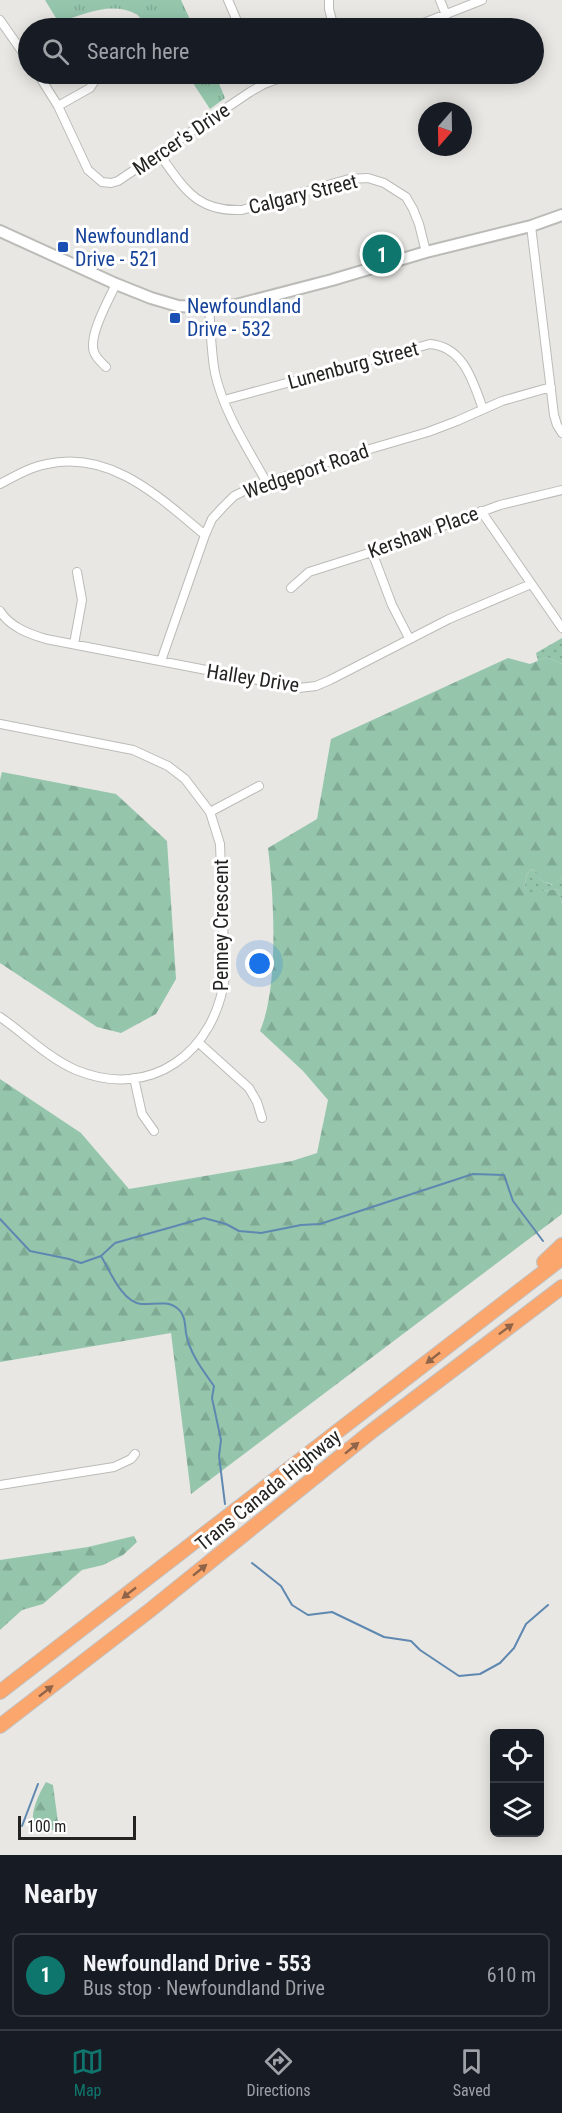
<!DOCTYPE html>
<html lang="en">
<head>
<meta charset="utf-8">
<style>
	body { margin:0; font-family:"Roboto Condensed",sans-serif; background:#20242c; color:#f1f3f6 }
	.controls { position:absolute; right:18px; bottom:18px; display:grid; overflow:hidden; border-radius:9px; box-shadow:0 3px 15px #0003 }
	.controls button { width:54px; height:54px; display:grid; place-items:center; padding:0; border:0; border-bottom:2px solid #363941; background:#171b24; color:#f1f3f6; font:30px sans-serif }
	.compass { position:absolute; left:418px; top:102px; width:54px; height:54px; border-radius:50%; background:#171b24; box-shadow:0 3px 15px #0003; rotate:200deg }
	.scale { position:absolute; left:18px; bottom:15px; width:118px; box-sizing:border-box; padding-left:6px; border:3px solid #242322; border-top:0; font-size:16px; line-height:21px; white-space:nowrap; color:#242322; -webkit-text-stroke:4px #fff; paint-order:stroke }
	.you { position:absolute; left:260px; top:964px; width:21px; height:21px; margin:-15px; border:4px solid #fff; border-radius:50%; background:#1a73e8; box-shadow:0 0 0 9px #1a73e833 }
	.badge { display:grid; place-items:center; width:39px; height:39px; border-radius:50%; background:#0f766e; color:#fff; font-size:20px; font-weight:700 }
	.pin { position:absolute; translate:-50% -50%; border:3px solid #fff; box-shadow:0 2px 6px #0006 }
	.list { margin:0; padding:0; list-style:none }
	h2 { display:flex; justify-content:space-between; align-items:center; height:78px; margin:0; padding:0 24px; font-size:26px }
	h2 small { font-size:20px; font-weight:400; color:#9ea1a6 }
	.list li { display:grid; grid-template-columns:39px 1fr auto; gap:18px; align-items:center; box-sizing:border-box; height:84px; margin:0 12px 12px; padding:0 12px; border:2px solid #363941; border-radius:9px }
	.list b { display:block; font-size:22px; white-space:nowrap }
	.list p { margin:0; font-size:20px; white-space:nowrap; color:#9ea1a6 }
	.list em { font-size:20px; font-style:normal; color:#9ea1a6 }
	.icon { flex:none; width:33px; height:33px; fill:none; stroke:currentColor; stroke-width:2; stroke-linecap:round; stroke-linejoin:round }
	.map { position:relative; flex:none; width:562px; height:1855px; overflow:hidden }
	.search { position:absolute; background:#171b24; box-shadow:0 3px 15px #0003; left:18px; right:18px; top:18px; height:66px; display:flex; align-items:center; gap:15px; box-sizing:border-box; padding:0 21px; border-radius:33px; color:#9ea1a6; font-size:22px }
	.sheet { height:174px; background:#171b24 }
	nav { display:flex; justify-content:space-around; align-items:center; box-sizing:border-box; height:84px; border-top:2px solid #363941; background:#171b24; font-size:16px; color:#9ea1a6 }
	nav a { display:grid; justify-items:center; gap:3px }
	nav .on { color:#0f766e }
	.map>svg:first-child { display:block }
</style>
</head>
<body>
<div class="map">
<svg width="562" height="1855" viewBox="0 0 562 1855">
	<defs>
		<pattern id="grass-dots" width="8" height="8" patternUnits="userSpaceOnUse" patternTransform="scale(1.5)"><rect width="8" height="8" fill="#95c6ac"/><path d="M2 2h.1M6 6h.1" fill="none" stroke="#80aa94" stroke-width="1.8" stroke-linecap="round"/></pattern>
		<pattern id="forest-firs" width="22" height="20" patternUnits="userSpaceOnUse" patternTransform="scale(1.5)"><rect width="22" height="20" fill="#95c6ac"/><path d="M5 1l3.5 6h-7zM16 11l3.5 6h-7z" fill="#80aa94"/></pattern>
		<pattern id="park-tufts" width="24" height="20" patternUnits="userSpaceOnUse" patternTransform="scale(1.5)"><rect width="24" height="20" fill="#95c6ac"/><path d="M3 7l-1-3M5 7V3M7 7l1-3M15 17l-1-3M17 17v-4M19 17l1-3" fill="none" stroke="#80aa94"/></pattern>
	</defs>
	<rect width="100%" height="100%" fill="#e8e7e3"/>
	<path fill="url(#grass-dots)" d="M562,638v26l-15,-7 -9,4 -2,-8z
		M532,869l10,12 10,4 10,-7v25l-4,-14 -16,2 -10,4 -8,-8 3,-13z"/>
	<path fill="url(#forest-firs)" d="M547,657l15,7v214l-9,7 -11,-4 -10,-12 -5,5 -3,13 8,7 10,-3 16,-2 4,14v311l-371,280 -20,-161 -171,29v-283l81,54 48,56 163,-28 25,-8 11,-53 -25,-29 -43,-40c19,-44 14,-135 8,-183l49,-29 14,-80 177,-81 22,6z
		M2,772l114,22 51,47 9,138 -20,35 -35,19 -24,-6 -97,-64v-183z
		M134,1536l3,6 -14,13 -20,10 -21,5 -39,34 -21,6 -22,20v-70l88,-13z
		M46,1782l7,3 6,45h-23c-9,-12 3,-37 10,-48z"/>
	<path fill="url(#park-tufts)" d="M45,0h136l13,28h-47c-3,-4 -6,-11 -11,-14 -24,-13 -54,0 -77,9z
		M178,74h37l10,24 -15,11 -23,-35 -6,4z"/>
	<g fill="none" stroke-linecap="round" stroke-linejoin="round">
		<path stroke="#5f88b0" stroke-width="2" d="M0,1219l30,32 39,8 12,4 20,-7 14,-13 89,-25 22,6 13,7 22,2 40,-8 19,-1 153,-50 31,1 9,26 30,40
			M101,1256c9,15 21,46 40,48 12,1 26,-4 36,4 8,6 8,16 9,25 3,19 17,38 28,53l-2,12 9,42 -2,16 6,48
			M252,1563l29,23 11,19 16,10 24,-3 52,25 27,4 9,9 39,26 21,-2 20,-11 14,-15 12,-24 22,-19
			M22,1826l16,-42"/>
		<g stroke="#bbbbb7" stroke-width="10">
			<path id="street" d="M228,0l12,28
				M329,0v9l5,19
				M440,0l6,15
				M0,20l28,40
				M411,28l71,-28
				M38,74l20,32 30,64 14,12 9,1 7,-2 132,-89 14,-8 27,-10
				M260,74l4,10
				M58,106l32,-18 9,-14
				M160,155c24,33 36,57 82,55l107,-31 19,-1 16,5 22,14 7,12 6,15 7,28
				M531,226l23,189 3,10 5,8
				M209,308c2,22 2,44 6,65 9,40 32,74 52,110
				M106,367c-5,-5 -10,-9 -12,-15 -6,-16 15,-53 22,-68
				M224,400l206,-56c34,3 43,38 53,65
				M0,484c15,-8 30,-17 47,-20 64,-14 112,33 158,71
				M481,511l81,117
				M372,552l20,53 17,33
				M291,588l18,-16 63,-20 128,-47 62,-15
				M0,611c10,16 29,23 46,28l253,49 17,-2 14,-6 119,-61 82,-35
				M74,644l8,-44 -5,-28
				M161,661l44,-126 7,-16 11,-12 11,-11 16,-8 96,-32 82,-24 29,-11 45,-20 49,-14
				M0,724l133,26 35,16 17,13 25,33 10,32 5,131c-9,77 -74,126 -149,95 -28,-12 -51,-36 -76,-53
				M210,812l49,-26
				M199,1043l50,45 8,14 5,16
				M134,1078l8,36 12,17
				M0,1485l114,-18 17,-8 4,-5"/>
		</g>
		<g stroke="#bbbbb7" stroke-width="14">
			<path id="secondary" d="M0,231l116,53 35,14 27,8 31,2 27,-3 96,-25 94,-28 105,-26 31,-11"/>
		</g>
		<g stroke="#c2c1c1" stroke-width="16">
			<path id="highway" d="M544,1262l18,-17
				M0,1692l562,-434
				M0,1726l149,-115 223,-180 190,-144"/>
		</g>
		<use href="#street" stroke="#fff" stroke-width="8"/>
		<use href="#secondary" stroke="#fff" stroke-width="10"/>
		<use href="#highway" stroke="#faa66d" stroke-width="14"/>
	</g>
	<defs><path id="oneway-solid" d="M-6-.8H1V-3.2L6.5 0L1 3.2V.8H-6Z" transform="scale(1.5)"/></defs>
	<g fill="#8f6448">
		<use href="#oneway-solid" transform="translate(506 1329) rotate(-37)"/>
		<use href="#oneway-solid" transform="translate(433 1358) rotate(142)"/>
		<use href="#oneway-solid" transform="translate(352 1448) rotate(-39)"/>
		<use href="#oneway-solid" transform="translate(200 1570) rotate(-39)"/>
		<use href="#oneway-solid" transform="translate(129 1593) rotate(142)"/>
		<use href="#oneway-solid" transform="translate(46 1691) rotate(-38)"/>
	</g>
	<g fill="#1a4fb4" stroke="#fff" stroke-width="2">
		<rect x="57" y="241" width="12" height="12" rx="3"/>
		<rect x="169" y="312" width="12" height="12" rx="3"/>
	</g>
	<g text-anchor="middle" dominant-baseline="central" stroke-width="6" stroke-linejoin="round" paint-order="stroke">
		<g font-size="20" fill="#242322" stroke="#fff">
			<text transform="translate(181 139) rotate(-34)">Mercer's Drive</text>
			<text transform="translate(303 194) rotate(-14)">Calgary Street</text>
			<text transform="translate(353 365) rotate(-15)">Lunenburg Street</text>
			<text transform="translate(306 471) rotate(-19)">Wedgeport Road</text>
			<text transform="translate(423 532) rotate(-20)">Kershaw Place</text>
			<text transform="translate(253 678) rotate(9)">Halley Drive</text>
			<text transform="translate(221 925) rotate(-90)">Penney Crescent</text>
			<text transform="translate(268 1490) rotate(-39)">Trans Canada Highway</text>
		</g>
		<g font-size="20" fill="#164399" stroke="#fff" text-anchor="start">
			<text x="75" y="236">Newfoundland<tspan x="75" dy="23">Drive - 521</tspan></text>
			<text x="187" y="306">Newfoundland<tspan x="187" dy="23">Drive - 532</tspan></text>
		</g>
	</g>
</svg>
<div class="controls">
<button><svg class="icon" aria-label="locate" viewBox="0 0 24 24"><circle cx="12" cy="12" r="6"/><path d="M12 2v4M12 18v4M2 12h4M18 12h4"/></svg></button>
<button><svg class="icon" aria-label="layers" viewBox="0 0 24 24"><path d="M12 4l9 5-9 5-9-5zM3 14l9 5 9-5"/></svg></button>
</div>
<svg class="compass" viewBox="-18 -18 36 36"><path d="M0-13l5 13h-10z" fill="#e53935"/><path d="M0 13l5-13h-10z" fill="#9ea1a6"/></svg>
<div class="scale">100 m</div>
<div class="you"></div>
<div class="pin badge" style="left:382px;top:254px">1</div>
<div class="search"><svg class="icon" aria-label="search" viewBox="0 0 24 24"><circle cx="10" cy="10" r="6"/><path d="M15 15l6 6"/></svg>Search here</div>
</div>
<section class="sheet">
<h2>Nearby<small></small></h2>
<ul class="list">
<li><span class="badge">1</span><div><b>Newfoundland Drive - 553</b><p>Bus stop · Newfoundland Drive</p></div><em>610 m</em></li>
</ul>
</section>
<nav>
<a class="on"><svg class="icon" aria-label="map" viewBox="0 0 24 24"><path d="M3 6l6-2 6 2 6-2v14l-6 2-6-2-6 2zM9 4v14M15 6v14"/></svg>Map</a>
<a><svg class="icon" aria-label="directions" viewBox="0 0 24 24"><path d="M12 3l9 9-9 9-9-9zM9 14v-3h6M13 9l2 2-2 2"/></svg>Directions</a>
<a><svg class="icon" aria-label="saved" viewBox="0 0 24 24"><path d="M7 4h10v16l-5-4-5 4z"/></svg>Saved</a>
</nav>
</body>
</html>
